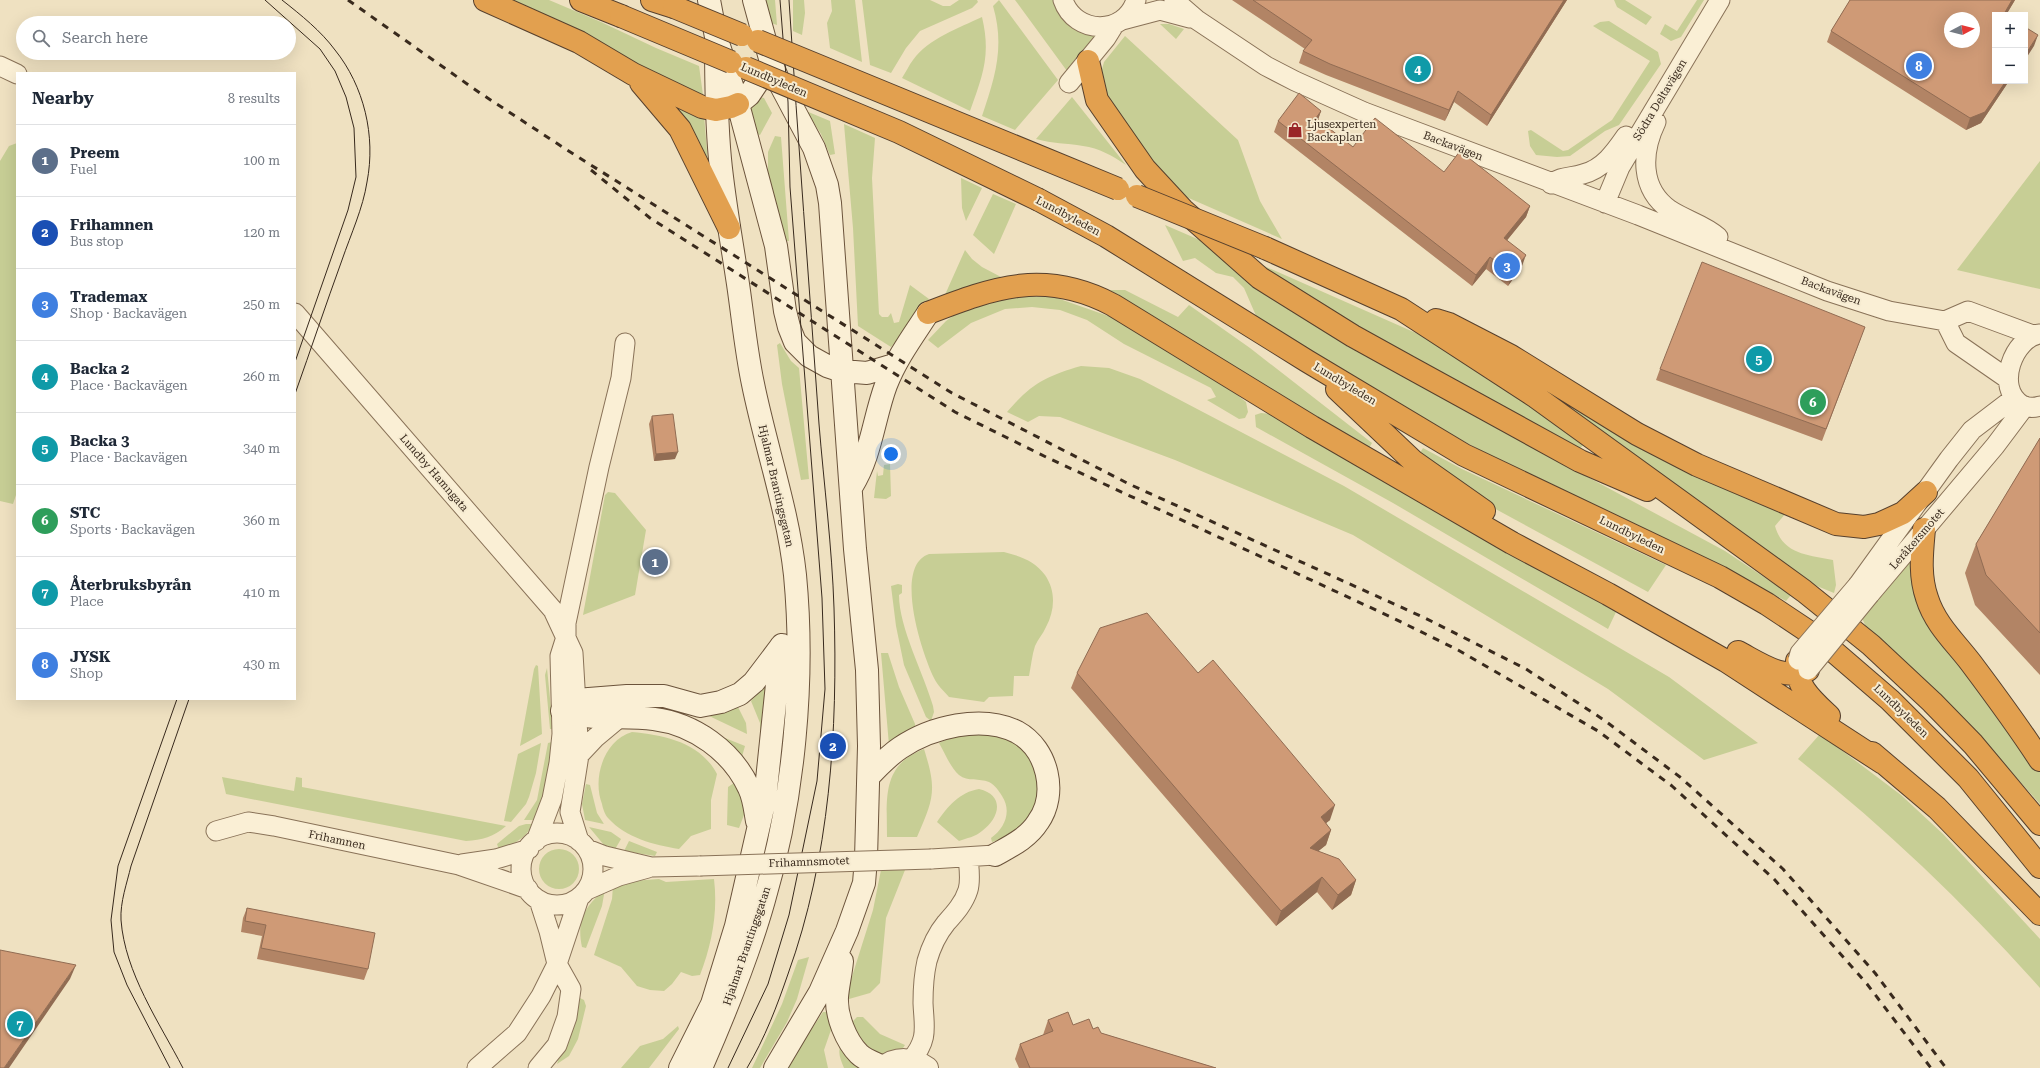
<!DOCTYPE html>
<html lang="en">
<head>
<meta charset="utf-8">
<style>
	body { margin:0; font-family:"Roboto Serif",serif; background:#f2f2f3; color:#1f2937 }
	.controls { position:absolute; right:12px; top:12px; display:grid; overflow:hidden; border-radius:0px; box-shadow:0 4px 16px #0002 }
	.controls button { width:36px; height:36px; display:grid; place-items:center; padding:0; border:0; border-bottom:1px solid #e0e1e3; background:#fff; color:#1f2937; font:20px sans-serif }
	.compass { position:absolute; left:1944px; top:12px; width:36px; height:36px; border-radius:50%; background:#fff; box-shadow:0 4px 16px #0002; rotate:83deg }
	.you { position:absolute; left:891px; top:454px; width:14px; height:14px; margin:-10px; border:3px solid #fff; border-radius:50%; background:#1a73e8; box-shadow:0 0 0 6px #1a73e833 }
	.badge { display:grid; place-items:center; width:26px; height:26px; border-radius:50%; background:#ea580c; color:#fff; font-size:13px; font-weight:700 }
	.pin { position:absolute; translate:-50% -50%; border:2px solid #fff; box-shadow:0 1px 4px #0006 }
	.list { margin:0; padding:0; list-style:none }
	h2 { display:flex; justify-content:space-between; align-items:center; height:52px; margin:0; padding:0 16px; font-size:17px }
	h2 small { font-size:13px; font-weight:400; color:#747a83 }
	.list li { display:grid; grid-template-columns:26px 1fr auto; gap:12px; align-items:center; box-sizing:border-box; height:72px; padding:0 16px; border-top:1px solid #e0e1e3 }
	.list b { display:block; font-size:15px; white-space:nowrap }
	.list p { margin:0; font-size:13px; white-space:nowrap; color:#747a83 }
	.list em { font-size:13px; font-style:normal; color:#747a83 }
	.icon { flex:none; width:22px; height:22px; fill:none; stroke:currentColor; stroke-width:2; stroke-linecap:round; stroke-linejoin:round }
	.map { position:relative; flex:none; width:2040px; height:1068px; overflow:hidden }
	.search { position:absolute; background:#fff; box-shadow:0 4px 16px #0002; left:16px; top:16px; width:280px; height:44px; display:flex; align-items:center; gap:10px; box-sizing:border-box; padding:0 14px; border-radius:22px; color:#747a83; font-size:15px }
	.panel { position:absolute; background:#fff; box-shadow:0 4px 16px #0002; left:16px; top:72px; width:280px; height:628px; border-radius:0px }
	.map>svg:first-child { display:block }
</style>
</head>
<body>
<div class="map">
<svg width="2040" height="1068" viewBox="0 0 2040 1068">
	<rect width="100%" height="100%" fill="#efe1c1"/>
	<path fill="#c7ce95" d="M504,0h45l52,22 55,26 43,18 4,29 -4,2z
		M763,0h12l2,25 -9,-3z
		M793,0h11l1,13 -3,22 -9,-4z
		M831,0h24l7,62 -32,-14 -3,-25 5,-12z
		M862,0h68l13,6h7l9,-6h18l1,2 -6,6 -52,23 -14,17 -15,25 -21,-8z
		M999,0l59,80 -43,50 -33,-14c13,-39 23,-69 11,-110z
		M1015,0h40l43,33 -31,38z
		M1614,0h11l27,17 -6,8 -29,-18z
		M1697,0h7l-23,37 -10,4 -11,-7 5,-10 12,7z
		M982,17c9,38 1,58 -12,94l-68,-33c4,-6 7,-13 11,-18 16,-22 46,-32 69,-43z
		M1609,21l49,31 3,12 -42,61 -14,6 -35,25 -13,1 -21,-2 -6,-9 -2,-15 3,-1 32,21 5,-1 44,-30 38,-59 -57,-35 7,-4z
		M1160,24h9l15,5 -8,10z
		M1125,36l113,104 22,61 22,38 -107,-47 -56,-71 -20,-41 5,-18z
		M670,97l34,18 4,48 -31,-51z
		M760,97l4,1 8,15 -12,22 -3,-1 -7,-25z
		M1072,97l54,68c-13,-9 -27,-17 -43,-19 -17,-3 -30,-2 -47,-7z
		M806,111l24,10 5,33 -5,1 -9,-21z
		M844,124l31,14 -3,40 7,136 3,3h6l3,-4 3,10 5,-1 11,-37 19,14 -8,13 -30,35 -33,-21 -5,-98z
		M775,136l6,1 8,104h-4l-17,-63v-26z
		M17,143v349l-4,12 -13,-3v-340l9,-15z
		M2040,161v128l-83,-19z
		M961,178l21,10 -16,33 -4,-13z
		M993,194l23,10 -22,50 -21,-19z
		M1165,225l37,16 34,31 76,48 259,148 154,83 66,44 -5,6 -98,-52 -175,-81 -77,-42 -179,-108 -13,-30 -11,-11 -17,-4 -21,-15 -12,3z
		M965,250l7,9 10,8 19,10v3l-57,17z
		M1244,257l181,80 75,46 84,61 -6,7 -296,-168z
		M1110,290h15l53,27 11,-12 61,43 122,95 -4,7z
		M1015,296l39,1 60,21 122,76 10,8 2,10 -3,6 -6,1 -32,-19 9,-3 -5,-9 -87,-44 -37,-24 -27,-10 -28,-3 -27,2 -34,14 -33,25 -10,-8 18,-19 18,-13z
		M780,343l11,18 8,7 10,111 -8,1 -19,-96 -5,-39z
		M1081,366l28,2 31,11 204,107 325,191 89,66 -54,17 -96,-71 -255,-154 -178,-75 -115,-43 -21,-1 -11,6 -21,-10c24,-28 39,-36 74,-46z
		M1566,398l220,115 -11,13c8,29 34,29 58,34l3,25 -2,8 -22,-9 -250,-181z
		M1261,413l10,1 345,198 -8,17 -215,-126 -137,-76 -1,-12z
		M1423,448l39,21 204,96 -18,27 -169,-92 -61,-44z
		M890,464l1,32 -5,3 -12,-1 3,-27 1,5 5,-1 1,-10z
		M608,492l7,1 31,37 -11,65 -52,20 22,-120z
		M1004,552c16,4 31,9 41,23 11,16 10,35 1,52 -3,7 -8,12 -11,19 -3,9 -4,20 -6,30h-15l-1,20 -24,1 -5,5 -35,-5c-5,-6 -12,-12 -15,-19 -12,-25 -41,-112 -5,-124z
		M1910,554l4,14 126,204v32l-72,-80 -102,-97 -4,-9z
		M898,584l4,1v8l-3,2c0,33 25,79 34,111l1,6 -3,9 -5,-4 -22,-52 -8,-39 -5,-40z
		M881,653h7l11,34 16,37v6l-26,15z
		M536,665l2,1 4,68 -22,12 14,-77z
		M547,668l6,61h-3l-5,-54z
		M768,682l-3,60 -5,-2v-17l-9,-22z
		M738,707l8,16 1,11 -40,-19z
		M632,732c33,3 69,11 85,42l-6,26v29l-20,7 -12,13c-25,-4 -53,-11 -71,-31 -3,-3 -5,-9 -6,-14 -10,-26 2,-64 30,-72z
		M992,732l35,17 15,42c-14,29 -16,41 -50,51l-1,-4c14,-10 21,-27 11,-42 -3,-5 -7,-11 -13,-14 -10,-4 -21,0 -30,-7 -9,-8 -14,-22 -20,-32l18,-8z
		M1820,734l81,61 42,39 97,105v49c-74,-83 -154,-160 -242,-229z
		M725,738l20,8 -4,14 -18,-19z
		M552,742c0,26 -7,54 -17,78h-11l13,-20 11,-57z
		M541,743l-5,30 -7,24 -3,7 -15,18 -7,-1 14,-67z
		M924,749c13,41 10,49 -7,88h-30c0,-38 -6,-72 37,-88z
		M222,777l72,14 2,-14 6,1v9l204,39c-12,11 -24,14 -40,15l-240,-47z
		M737,781l10,26 -8,21 -12,-3 1,-38z
		M586,784l4,1 7,28 7,11 -19,-4 -3,-16z
		M979,789c26,6 21,29 3,42 -7,6 -15,7 -23,10l-22,-19c10,-15 23,-30 42,-33z
		M526,824h6c-4,14 -21,21 -33,26l-2,-6 22,-18z
		M589,827l22,5 10,7 -7,12 -10,-6z
		M629,841l28,11 -2,4 -31,-5z
		M539 869a20 20 0 1 1 40 0a20 20 0 1 1-40 0Z
		M881,870h24l-19,48 -6,65 -10,10 -21,6v-13l24,-76z
		M659,879l7,3 48,-3c4,33 -2,65 -14,96l-8,1 -11,-4 -9,12 -8,7 -14,-1 -13,-4 -16,-19 -27,-12 18,-56 1,-13 19,-5z
		M605,889l-3,17 -16,42 -4,-1c-6,-28 4,-41 23,-58z
		M809,957l-12,42 -10,23 -27,46h-8l30,-64 16,-44z
		M578,997l6,3 2,6 -8,33 -9,17 -12,8z
		M823,1012h6l3,15 -8,23 4,18h-42z
		M857,1017h6l17,17 25,11 -2,3c-24,19 -42,-6 -51,-26z
		M678,1026l1,3 -30,39h-28l19,-22 23,-7z
		M841,1045l6,11 12,12h-15c-3,-8 -7,-15 -3,-23z"/>
	<g fill="none" stroke-linecap="round" stroke-linejoin="round">
		<g stroke="#897258" stroke-width="21">
			<path id="minor" d="M1063,0c12,35 62,36 73,0
				M1174,0l23,20 69,46 29,15 69,31 274,103 189,76 62,20 56,10 23,-10 65,24
				M1122,20l38,-10 30,8
				M0,66l17,8
				M1069,83l37,-45 8,-13
				M1656,122c-15,31 -16,67 14,88 15,10 35,15 48,27
				M1551,184c10,-8 20,-6 32,-10 20,-5 32,-22 43,-38
				M1605,203l15,-36 100,-167
				M295,313l258,297 20,43 6,102 -9,57 9,29
				M1945,321l11,22 52,36
				M2040,334c-26,3 -46,54 -18,71 6,3 12,3 18,1
				M1858,585l91,-126 23,-29 42,-32
				M1870,594l125,-148 30,-40
				M579,755l16,-17 24,-20
				M216,831l32,-9 26,4 185,39 69,24
				M521 869a36 36 0 1 1 72 0a36 36 0 1 1-72 0Z
				M536,841l16,-42 7,-36 3,-29 -2,-78 6,-19v-14l33,-156 22,-89 4,-35
				M587,849l18,7 46,11 49,-1
				M931,859l64,-4
				M462,864l34,-5 33,-10
				M587,890l32,-14 29,-8
				M911,1060c18,-21 13,-33 12,-57 0,-14 1,-29 4,-42 4,-14 10,-27 19,-38 9,-10 18,-20 22,-33 3,-10 1,-22 0,-33
				M477,1068l40,-35 24,-37 16,-32 22,-66
				M538,1068l19,-23 10,-28 4,-28 -14,-25 -8,-33 -10,-31"/>
		</g>
		<g stroke="#897258" stroke-width="24">
			<path id="tertiary" d="M883,1068c12,-11 31,-10 44,0"/>
		</g>
		<g stroke="#6b533b" stroke-width="24">
			<path id="secondary" d="M709,0l7,37 22,67 38,142 9,65 4,16 6,15 14,14 18,10 15,5 25,2 27,-8
				M754,0l17,62 8,20 35,66 13,37 3,18 25,346 12,121 2,76 -3,113 -2,24 -17,48 -27,61 -45,76
				M738,104l11,-9 22,-33
				M852,486c19,-30 22,-69 34,-101 10,-26 27,-49 42,-72
				M562,711l14,-11 51,-4h37l36,10 21,-4 19,-8 14,-12 28,-37
				M562,711c30,10 61,4 92,8 40,5 78,32 95,69 5,10 6,22 8,33
				M869,776c10,-10 19,-20 31,-28 31,-21 82,-34 117,-16 31,17 41,62 21,90 -10,16 -27,24 -43,33
				M842,961c-1,12 -4,24 -5,36 -1,19 9,44 22,57 6,6 16,9 24,13
				M680,1068l32,-64 24,-78 29,-127 16,-153
				M701,1068c24,-55 47,-111 63,-168 30,-101 41,-221 31,-325 -7,-65 -29,-127 -42,-191 -7,-33 -10,-66 -15,-100 -6,-41 -14,-83 -18,-125 -4,-41 -4,-81 -4,-122"/>
		</g>
		<g stroke="#57402d" stroke-width="24">
			<path id="motorway" d="M485,0l94,42 54,32 69,33 14,3 15,-3 7,-3
				M581,0l40,16
				M652,0l22,7
				M1088,61l9,39 48,69 38,41 77,68 93,58 56,31 171,94 67,29
				M641,83l39,46 49,99
				M1039,200l67,36 201,125 157,94 256,122 47,27 51,34 72,62 78,78 72,89
				M1265,248l136,61 135,88 268,194 67,54 61,57 41,42 67,80
				M928,313c67,-26 117,-44 185,-8l199,122 200,116 96,51 118,67 157,102
				M1436,320l13,4 62,32 126,78 60,31 139,59 28,3 15,-3 24,-11 23,-21
				M1337,389l76,72 71,50
				M1924,529c-2,23 -5,46 3,69 8,26 28,44 44,65 24,32 47,63 69,97
				M1738,652c21,11 47,30 70,18
				M1797,661c-3,24 16,40 32,55
				M1872,753l65,55 103,106"/>
		</g>
		<use href="#minor" stroke="#faefd5" stroke-width="19"/>
		<use href="#tertiary" stroke="#faefd5" stroke-width="22"/>
		<use href="#secondary" stroke="#faefd5" stroke-width="22"/>
		<use href="#motorway" stroke="#e2a04f" stroke-width="22"/>
		<path stroke="#392a1d" stroke-width="1" d="M265,0l55,49 15,22 11,26 8,31 2,49 -8,33 -53,152
			M282,0c19,15 39,31 53,50 29,36 41,86 32,132 -4,26 -16,52 -25,78 -16,44 -31,89 -47,134
			M170,1068l-43,-83 -13,-33 -3,-32 7,-54 59,-167
			M183,1068c-24,-46 -58,-95 -62,-148 -1,-18 6,-37 10,-54l58,-167
			M728,1068l40,-84 21,-69 28,-134 8,-92 -3,-91 -32,-411 -2,-85 -8,-102
			M747,1068c18,-30 30,-62 41,-94 42,-116 50,-244 46,-366 -2,-61 -10,-123 -15,-184 -10,-142 -21,-283 -30,-424"/>
		<path stroke="#392a1d" stroke-width="3" stroke-dasharray="7 7" stroke-linecap="butt" d="M348,0l132,93 84,55 388,245 177,91 296,134 101,51 78,51 76,57 103,92 92,104 71,95
			M591,170l59,48 305,194 91,45 347,161 65,32 140,81 74,55 102,93 93,105 64,84"/>
		<g stroke="#897258" stroke-width="21" stroke-linecap="butt">
			<path id="minor-bridge" d="M1798,660l2,-7 58,-68
				M1808,670l62,-76
				M700,866l231,-7"/>
		</g>
		<g stroke="#57402d" stroke-width="24" stroke-linecap="butt">
			<path id="motorway-bridge" d="M674,7l68,28
				M621,16l110,46
				M758,41l360,148
				M746,68l153,64 140,68
				M1137,196l128,52"/>
		</g>
		<use href="#minor-bridge" stroke="#faefd5" stroke-width="19"/>
		<use href="#motorway-bridge" stroke="#e2a04f" stroke-width="22"/>
	</g>
	<path fill="#b28465" d="M1232,0h335l-80,126 -33,-24 -9,19 -119,-46 -27,-12 4,-12 2,-2z
		M1850,0h165l-9,15 -11,66h17l-1,2 -2,-2 -28,42 -15,7 -139,-88 4,-11z
		M1321,111l-3,9 35,27 91,25 86,34 -4,11 -19,23 15,26 -14,20 -22,-17 -14,17 -198,-154 4,-11z
		M1861,338l-39,103 -166,-61 4,-11z
		M652,416l23,43 -21,2 -5,-37z
		M2040,438v237l-65,-70 -10,-32 11,-29z
		M1077,673h121l132,147 -4,3 5,7 -5,15 -8,6 38,29 -5,15 -19,15 -15,-18 -41,34 -205,-238z
		M247,908l121,61 -4,11 -107,-21 5,-23 -21,-4 2,-14z
		M1048,1020l45,9 8,4 115,35h-197l-4,-9 5,-15 23,-9z"/>
	<path fill="#916c53" d="M1564,0h3l-80,126 4,-11z
		M2012,0h3l-9,15 -2,-1z
		M2038,35l-4,11 -9,14v-5z
		M2006,81h3l-28,42 -15,7 4,-12z
		M1458,91l-4,11 -9,19 4,-11z
		M1321,111l-4,11 -1,-4z
		M1530,206l-4,11 -26,32 4,-11z
		M1526,255l-4,11 -14,20 4,-12z
		M1490,257l-4,12 -14,17 4,-11z
		M678,452l-3,7 -21,2 2,-7z
		M1335,805l-5,15 -15,12 6,-15z
		M1331,830l-5,15 -21,17 5,-14z
		M1322,877l-5,15 -41,34 5,-15z
		M1356,880l-5,15 -19,15 6,-15z
		M76,965l-6,14 -61,89h-5z"/>
	<path fill="#cf9a76" stroke="#916c53" fill-rule="evenodd" d="M1253,0h311l-73,115 -33,-24 -9,19 -119,-46 -27,-13 9,-11z
		M1850,0h162l-8,14 2,1h-11v66h11l-21,31 -15,6 -139,-87zM1950,18h24v24h-24z
		M2025,27l13,8 -13,20z
		M1299,93l22,18 -5,7 37,29 22,-29 69,54 16,-21 70,55 -26,32 22,17 -14,19 -22,-17 -14,18 -198,-154z
		M1702,262l163,65 -39,102 -166,-60z
		M673,414l5,38 -22,2 -4,-38z
		M2040,438v195l-54,-58 -10,-31z
		M1147,613l51,60 15,-13 122,145 -14,12 10,13 -21,18 29,11 17,21 -18,15 -16,-18 -41,34 -204,-238 23,-45z
		M247,908l128,25 -7,36 -107,-21 5,-23 -21,-4z
		M0,950l76,15 -72,103h-4z
		M1068,1012l5,13 16,-6 4,10 5,-2 3,6 115,35h-186l-10,-24 33,-13 -5,-11z"/>
	<defs>
		<g id="shop-bare" transform="scale(1.2)"><path d="M-5-2.5h2.3a2.7 3.5 0 0 1 5.4 0H5L5.5 6h-11ZM-1.5-2.5h3a1.5 2.3 0 0 0-3 0Z" fill="#9a2628" stroke="#f6ebd1" stroke-width="2.5" paint-order="stroke"/></g>
	</defs>
	<g fill-rule="evenodd">
		<use href="#shop-bare" x="1295" y="130"/>
	</g>
	<g text-anchor="middle" dominant-baseline="central" stroke-width="4" stroke-linejoin="round" paint-order="stroke">
		<g font-size="11" fill="#392a1d" stroke="#f6ebd1">
			<text transform="translate(774 80) rotate(23)">Lundbyleden</text>
			<text transform="translate(1660 100) rotate(-59)">Södra Deltavägen</text>
			<text transform="translate(1453 146) rotate(21)">Backavägen</text>
			<text transform="translate(1068 216) rotate(28)">Lundbyleden</text>
			<text transform="translate(1831 291) rotate(20)">Backavägen</text>
			<text transform="translate(1345 384) rotate(31)">Lundbyleden</text>
			<text transform="translate(434 473) rotate(49)">Lundby Hamngata</text>
			<text transform="translate(776 486) rotate(77)">Hjalmar Brantingsgatan</text>
			<text transform="translate(1632 535) rotate(26)">Lundbyleden</text>
			<text transform="translate(1917 539) rotate(-49)">Leråkersmotet</text>
			<text transform="translate(1901 711) rotate(44)">Lundbyleden</text>
			<text transform="translate(337 840) rotate(12)">Frihamnen</text>
			<text transform="translate(809 862) rotate(-2)">Frihamnsmotet</text>
			<text transform="translate(747 946) rotate(-71)">Hjalmar Brantingsgatan</text>
		</g>
		<g font-size="11" fill="#392a1d" stroke="#f6ebd1" text-anchor="start">
			<text x="1307" y="124">Ljusexperten<tspan x="1307" dy="13">Backaplan</tspan></text>
		</g>
	</g>
</svg>
<div class="controls">
<button>+</button>
<button>−</button>
</div>
<svg class="compass" viewBox="-18 -18 36 36"><path d="M0-13l5 13h-10z" fill="#e53935"/><path d="M0 13l5-13h-10z" fill="#747a83"/></svg>
<div class="you"></div>
<div class="pin badge" style="left:655px;top:562px;background:#5c6f8a">1</div>
<div class="pin badge" style="left:833px;top:746px;background:#1a4fb4">2</div>
<div class="pin badge" style="left:1507px;top:266px;background:#3f7fe0">3</div>
<div class="pin badge" style="left:1418px;top:69px;background:#0f9aa8">4</div>
<div class="pin badge" style="left:1759px;top:359px;background:#0f9aa8">5</div>
<div class="pin badge" style="left:1813px;top:402px;background:#2e9e5b">6</div>
<div class="pin badge" style="left:20px;top:1024px;background:#0f9aa8">7</div>
<div class="pin badge" style="left:1919px;top:66px;background:#3f7fe0">8</div>
<div class="search"><svg class="icon" aria-label="search" viewBox="0 0 24 24"><circle cx="10" cy="10" r="6"/><path d="M15 15l6 6"/></svg>Search here</div>
<section class="panel">
<h2>Nearby<small>8 results</small></h2>
<ul class="list">
<li><span class="badge" style="background:#5c6f8a">1</span><div><b>Preem</b><p>Fuel</p></div><em>100 m</em></li>
<li><span class="badge" style="background:#1a4fb4">2</span><div><b>Frihamnen</b><p>Bus stop</p></div><em>120 m</em></li>
<li><span class="badge" style="background:#3f7fe0">3</span><div><b>Trademax</b><p>Shop · Backavägen</p></div><em>250 m</em></li>
<li><span class="badge" style="background:#0f9aa8">4</span><div><b>Backa 2</b><p>Place · Backavägen</p></div><em>260 m</em></li>
<li><span class="badge" style="background:#0f9aa8">5</span><div><b>Backa 3</b><p>Place · Backavägen</p></div><em>340 m</em></li>
<li><span class="badge" style="background:#2e9e5b">6</span><div><b>STC</b><p>Sports · Backavägen</p></div><em>360 m</em></li>
<li><span class="badge" style="background:#0f9aa8">7</span><div><b>Återbruksbyrån</b><p>Place</p></div><em>410 m</em></li>
<li><span class="badge" style="background:#3f7fe0">8</span><div><b>JYSK</b><p>Shop</p></div><em>430 m</em></li>
</ul>
</section>
</div>
</body>
</html>
